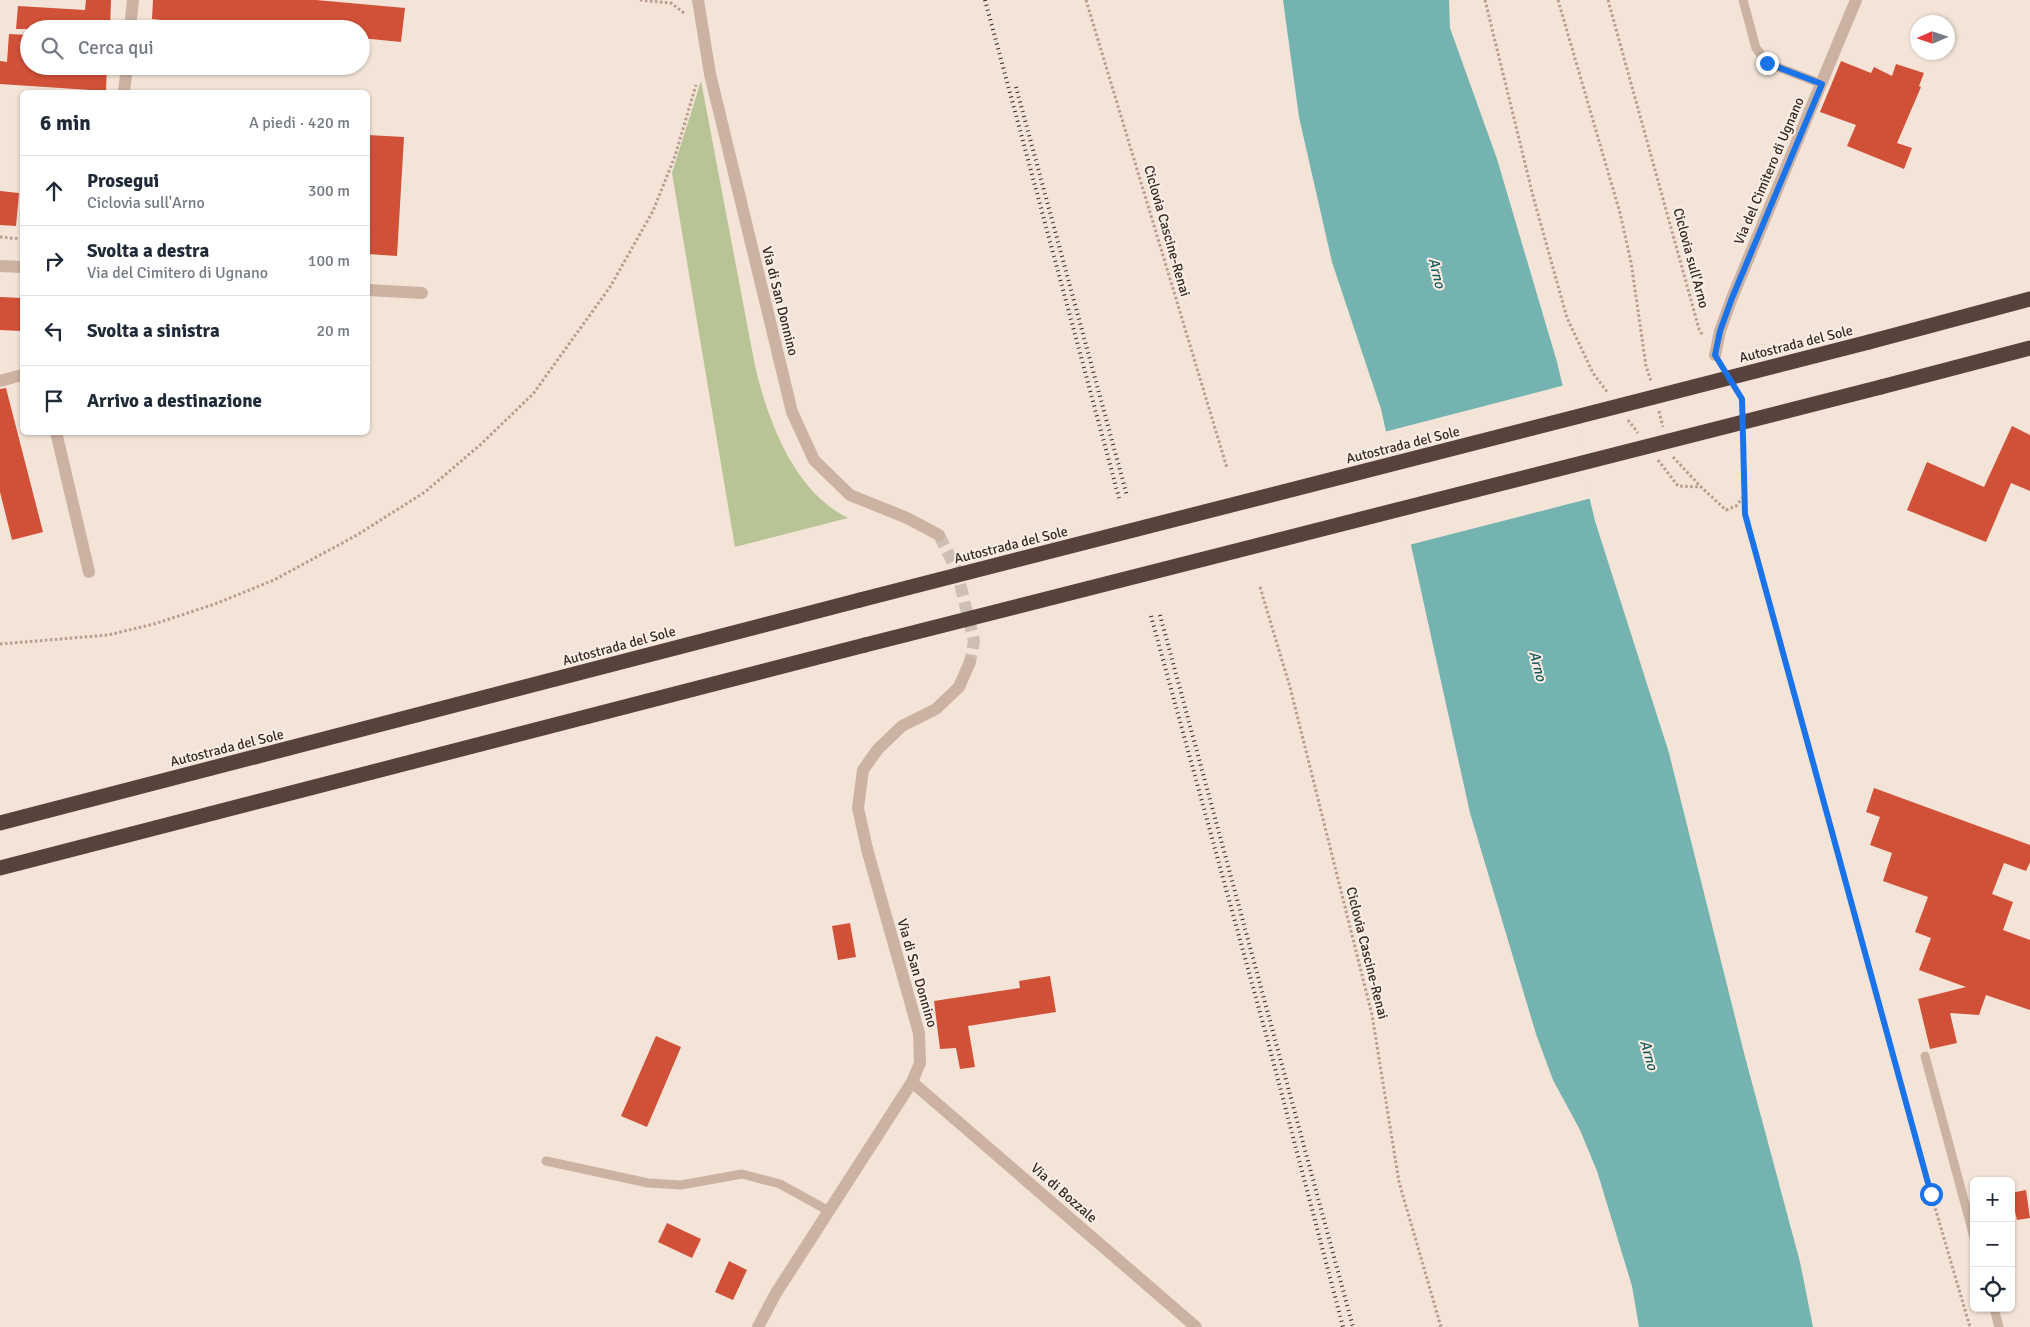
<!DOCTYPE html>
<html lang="it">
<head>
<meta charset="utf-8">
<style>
	body { margin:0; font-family:Signika,sans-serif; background:#f2f2f3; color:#1f2937 }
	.controls { position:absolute; right:15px; bottom:15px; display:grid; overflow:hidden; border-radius:8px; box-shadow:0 1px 4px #0004 }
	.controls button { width:45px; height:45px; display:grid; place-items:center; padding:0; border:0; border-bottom:1px solid #e0e1e3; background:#fff; color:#1f2937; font:25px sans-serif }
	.compass { position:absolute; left:1910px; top:15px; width:45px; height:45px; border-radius:50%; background:#fff; box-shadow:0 1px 4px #0004; rotate:267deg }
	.stop { position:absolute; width:15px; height:15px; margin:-11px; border:4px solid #1a73e8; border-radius:50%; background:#fff }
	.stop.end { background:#1a73e8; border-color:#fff; box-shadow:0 1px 5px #0008 }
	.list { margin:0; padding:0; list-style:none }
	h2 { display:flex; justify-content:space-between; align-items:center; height:65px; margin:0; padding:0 20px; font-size:21px }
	h2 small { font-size:16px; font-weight:400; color:#747a83 }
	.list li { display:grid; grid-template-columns:32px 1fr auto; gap:15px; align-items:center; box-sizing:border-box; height:70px; padding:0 20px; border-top:1px solid #e0e1e3 }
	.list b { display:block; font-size:19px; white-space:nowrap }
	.list p { margin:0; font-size:16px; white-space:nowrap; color:#747a83 }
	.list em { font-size:16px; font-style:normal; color:#747a83 }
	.icon { flex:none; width:28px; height:28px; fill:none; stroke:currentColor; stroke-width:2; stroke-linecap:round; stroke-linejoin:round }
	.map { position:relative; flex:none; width:2030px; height:1327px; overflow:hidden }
	.search { position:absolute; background:#fff; box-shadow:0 1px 4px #0004; left:20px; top:20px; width:350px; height:55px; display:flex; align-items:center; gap:12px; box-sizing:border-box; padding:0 18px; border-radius:28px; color:#747a83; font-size:19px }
	.panel { position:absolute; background:#fff; box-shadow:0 1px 4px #0004; left:20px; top:90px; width:350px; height:345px; border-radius:8px }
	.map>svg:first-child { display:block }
</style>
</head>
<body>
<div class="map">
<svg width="2030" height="1327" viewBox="0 0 2030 1327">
	<rect width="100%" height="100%" fill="#f3e4d7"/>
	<path fill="#b8c396" d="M701,81l54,285c13,55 39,126 93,152l-113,29 -63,-374z"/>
	<path fill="#74b3b0" d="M1283,0h166l1,28 47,131 60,203 38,159 74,232 75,300 56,209 13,65h-174l-7,-41 -35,-115 -17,-41 -27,-50 -17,-46 -66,-221 -89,-404 -49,-147 -33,-145z"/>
	<path fill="#f3e4d7" d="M1565,385l27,113 -183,47 -25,-113z"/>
	<path fill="#d15038" d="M86,0h25l-1,29h-94l2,-23 67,4z
		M153,0h163l89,8 -4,34 -40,-4v-9h-110l-99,-10z
		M9,34l20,1v31h78l-1,25 -106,-7v-23l7,1z
		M1841,61l30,12 3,-6 18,9 4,-12 28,9 -5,13 2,1 -24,56 15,5 -8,21 -57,-23 9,-21 -36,-13z
		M368,135l36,2 -7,119 -29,-2z
		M0,191l19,2 -3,33 -16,-1z
		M0,297l22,1v33l-22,-1z
		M6,388l37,144 -31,8 -12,-48v-103z
		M2012,426l18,9v56l-19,-8 -25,59 -79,-32 20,-48 57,25z
		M1874,788l156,57v17l-4,9 -22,-8 -12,31 21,8 -10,28 27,10v70l-44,-15 -7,20 -29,-2 7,30 -27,6 -12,-50 48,-12 -47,-17 12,-32 -16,-6 13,-35 -45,-16 9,-28 -22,-8 10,-28 -14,-5z
		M850,923l6,34 -18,3 -6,-34z
		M1050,976l6,36 -88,14 7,41 -15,2 -4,-21 -16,1 -6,-48 86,-13 -1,-7z
		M656,1036l25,11 -34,80 -26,-11z
		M2026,1190l4,28 -13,2 -6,-27z
		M667,1223l34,16 -9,19 -34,-16z
		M729,1261l18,9 -14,30 -18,-8z"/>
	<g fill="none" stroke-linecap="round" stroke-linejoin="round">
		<path stroke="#cdbfb3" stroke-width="12" stroke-dasharray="12 6" stroke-linecap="butt" d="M939,535l18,36 17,70 -4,21"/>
		<path stroke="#b89c8d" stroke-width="3" stroke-dasharray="2.5 2.5" stroke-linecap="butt" d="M640,0l31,3 13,10
			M1086,0l141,468
			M1485,0l48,196 34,122 26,55 15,20
			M1558,0l62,213 11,49 15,104 5,15
			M1608,0l91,329 4,7
			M0,237l22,2
			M1738,392l4,7v6
			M1659,411l4,16
			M1628,420l10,13
			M1743,439l2,75 186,680 39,133
			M1673,457l28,30 25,23 10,-4 8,-10
			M1658,460l20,26 23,1
			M1260,587l30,100 82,328 27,167 42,145
			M0,644l108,-9 46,-11 61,-20 59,-24 83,-45 68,-43 55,-47 53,-51 77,-107 43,-76 22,-55 21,-71"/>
		<path stroke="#ccb2a2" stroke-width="9" d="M1743,0l13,48 11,15 55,21
			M1925,1056l49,181
			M546,1161l102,22 33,2 61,-11 38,10 49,27
			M1994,1308l5,19"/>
		<path stroke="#ccb2a2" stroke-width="12" d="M698,0l12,74 82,338 22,48 36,35 57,23 32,17
			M130,29l3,-29
			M124,92l3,-26
			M0,266l22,1
			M368,290l54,3
			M1715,355l5,-24 12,-33 124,-298
			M0,381l22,-6
			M56,432l33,140
			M912,1082l284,245
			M758,1327l18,-34 136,-211 8,-19 -1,-30 -52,-184 -9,-41 5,-38 15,-21 24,-23 34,-17 23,-22 11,-25"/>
		<path stroke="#58423c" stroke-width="15" d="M1869,342l161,-43
			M1881,387l149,-39
			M0,823l860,-223
			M0,868l865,-223"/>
		<path stroke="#362925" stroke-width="4" stroke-dasharray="1 4" stroke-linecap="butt" d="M985,0l134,498
			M1016,87l111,409
			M1160,615l193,712
			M1151,616l116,422 76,289"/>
		<path stroke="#58423c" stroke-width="15" d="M860,600l1009,-258
			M865,645l1016,-258"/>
	</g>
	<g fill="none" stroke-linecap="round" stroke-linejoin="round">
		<path stroke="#1a73e8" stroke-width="6" d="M1767,63l55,21 -90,214 -12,33 -5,24 27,44 3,115 186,680"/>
	</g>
	<g text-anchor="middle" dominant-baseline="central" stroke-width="4" stroke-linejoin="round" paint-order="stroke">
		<g font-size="14" fill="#362925" stroke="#fbeee4">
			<text transform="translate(1769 171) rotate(-67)">Via del Cimitero di Ugnano</text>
			<text transform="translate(1167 231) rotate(74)">Ciclovia Cascine-Renai</text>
			<text transform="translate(1691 258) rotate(75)">Ciclovia sull'Arno</text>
			<text transform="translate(780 301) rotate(76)">Via di San Donnino</text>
			<text transform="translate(1796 344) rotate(-14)">Autostrada del Sole</text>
			<text transform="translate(1403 445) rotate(-14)">Autostrada del Sole</text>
			<text transform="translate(1011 545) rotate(-14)">Autostrada del Sole</text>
			<text transform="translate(619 646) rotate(-15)">Autostrada del Sole</text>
			<text transform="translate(227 748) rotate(-14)">Autostrada del Sole</text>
			<text transform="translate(1367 953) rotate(76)">Ciclovia Cascine-Renai</text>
			<text transform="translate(917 973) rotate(74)">Via di San Donnino</text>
			<text transform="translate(1064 1193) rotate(41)">Via di Bozzale</text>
		</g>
		<g font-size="15" font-style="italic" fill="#185b5a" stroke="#fbeee4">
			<text transform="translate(1437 273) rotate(76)">Arno</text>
			<text transform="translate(1538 666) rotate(75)">Arno</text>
			<text transform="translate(1649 1055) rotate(74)">Arno</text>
		</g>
	</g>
</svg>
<div class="controls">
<button>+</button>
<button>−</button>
<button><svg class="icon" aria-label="locate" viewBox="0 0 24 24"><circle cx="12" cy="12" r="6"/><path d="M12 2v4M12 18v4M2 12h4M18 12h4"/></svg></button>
</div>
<svg class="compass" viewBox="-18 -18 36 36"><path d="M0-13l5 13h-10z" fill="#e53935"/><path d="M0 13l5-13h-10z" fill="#747a83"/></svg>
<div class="stop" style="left:1931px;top:1194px"></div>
<div class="stop end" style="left:1767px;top:63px"></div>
<div class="search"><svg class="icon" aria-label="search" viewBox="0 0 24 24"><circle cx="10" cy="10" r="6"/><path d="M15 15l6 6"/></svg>Cerca qui</div>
<section class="panel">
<h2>6 min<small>A piedi · 420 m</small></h2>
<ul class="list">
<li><svg class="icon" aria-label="ahead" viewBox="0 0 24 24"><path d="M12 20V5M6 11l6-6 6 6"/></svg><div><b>Prosegui</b><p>Ciclovia sull'Arno</p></div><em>300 m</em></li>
<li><svg class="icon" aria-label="right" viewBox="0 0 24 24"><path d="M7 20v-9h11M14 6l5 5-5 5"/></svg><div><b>Svolta a destra</b><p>Via del Cimitero di Ugnano</p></div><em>100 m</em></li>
<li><svg class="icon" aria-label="left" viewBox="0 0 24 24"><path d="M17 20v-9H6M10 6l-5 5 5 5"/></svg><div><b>Svolta a sinistra</b></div><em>20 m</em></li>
<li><svg class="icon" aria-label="arrive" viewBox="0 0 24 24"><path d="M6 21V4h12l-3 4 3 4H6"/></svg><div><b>Arrivo a destinazione</b></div></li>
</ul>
</section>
</div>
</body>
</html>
